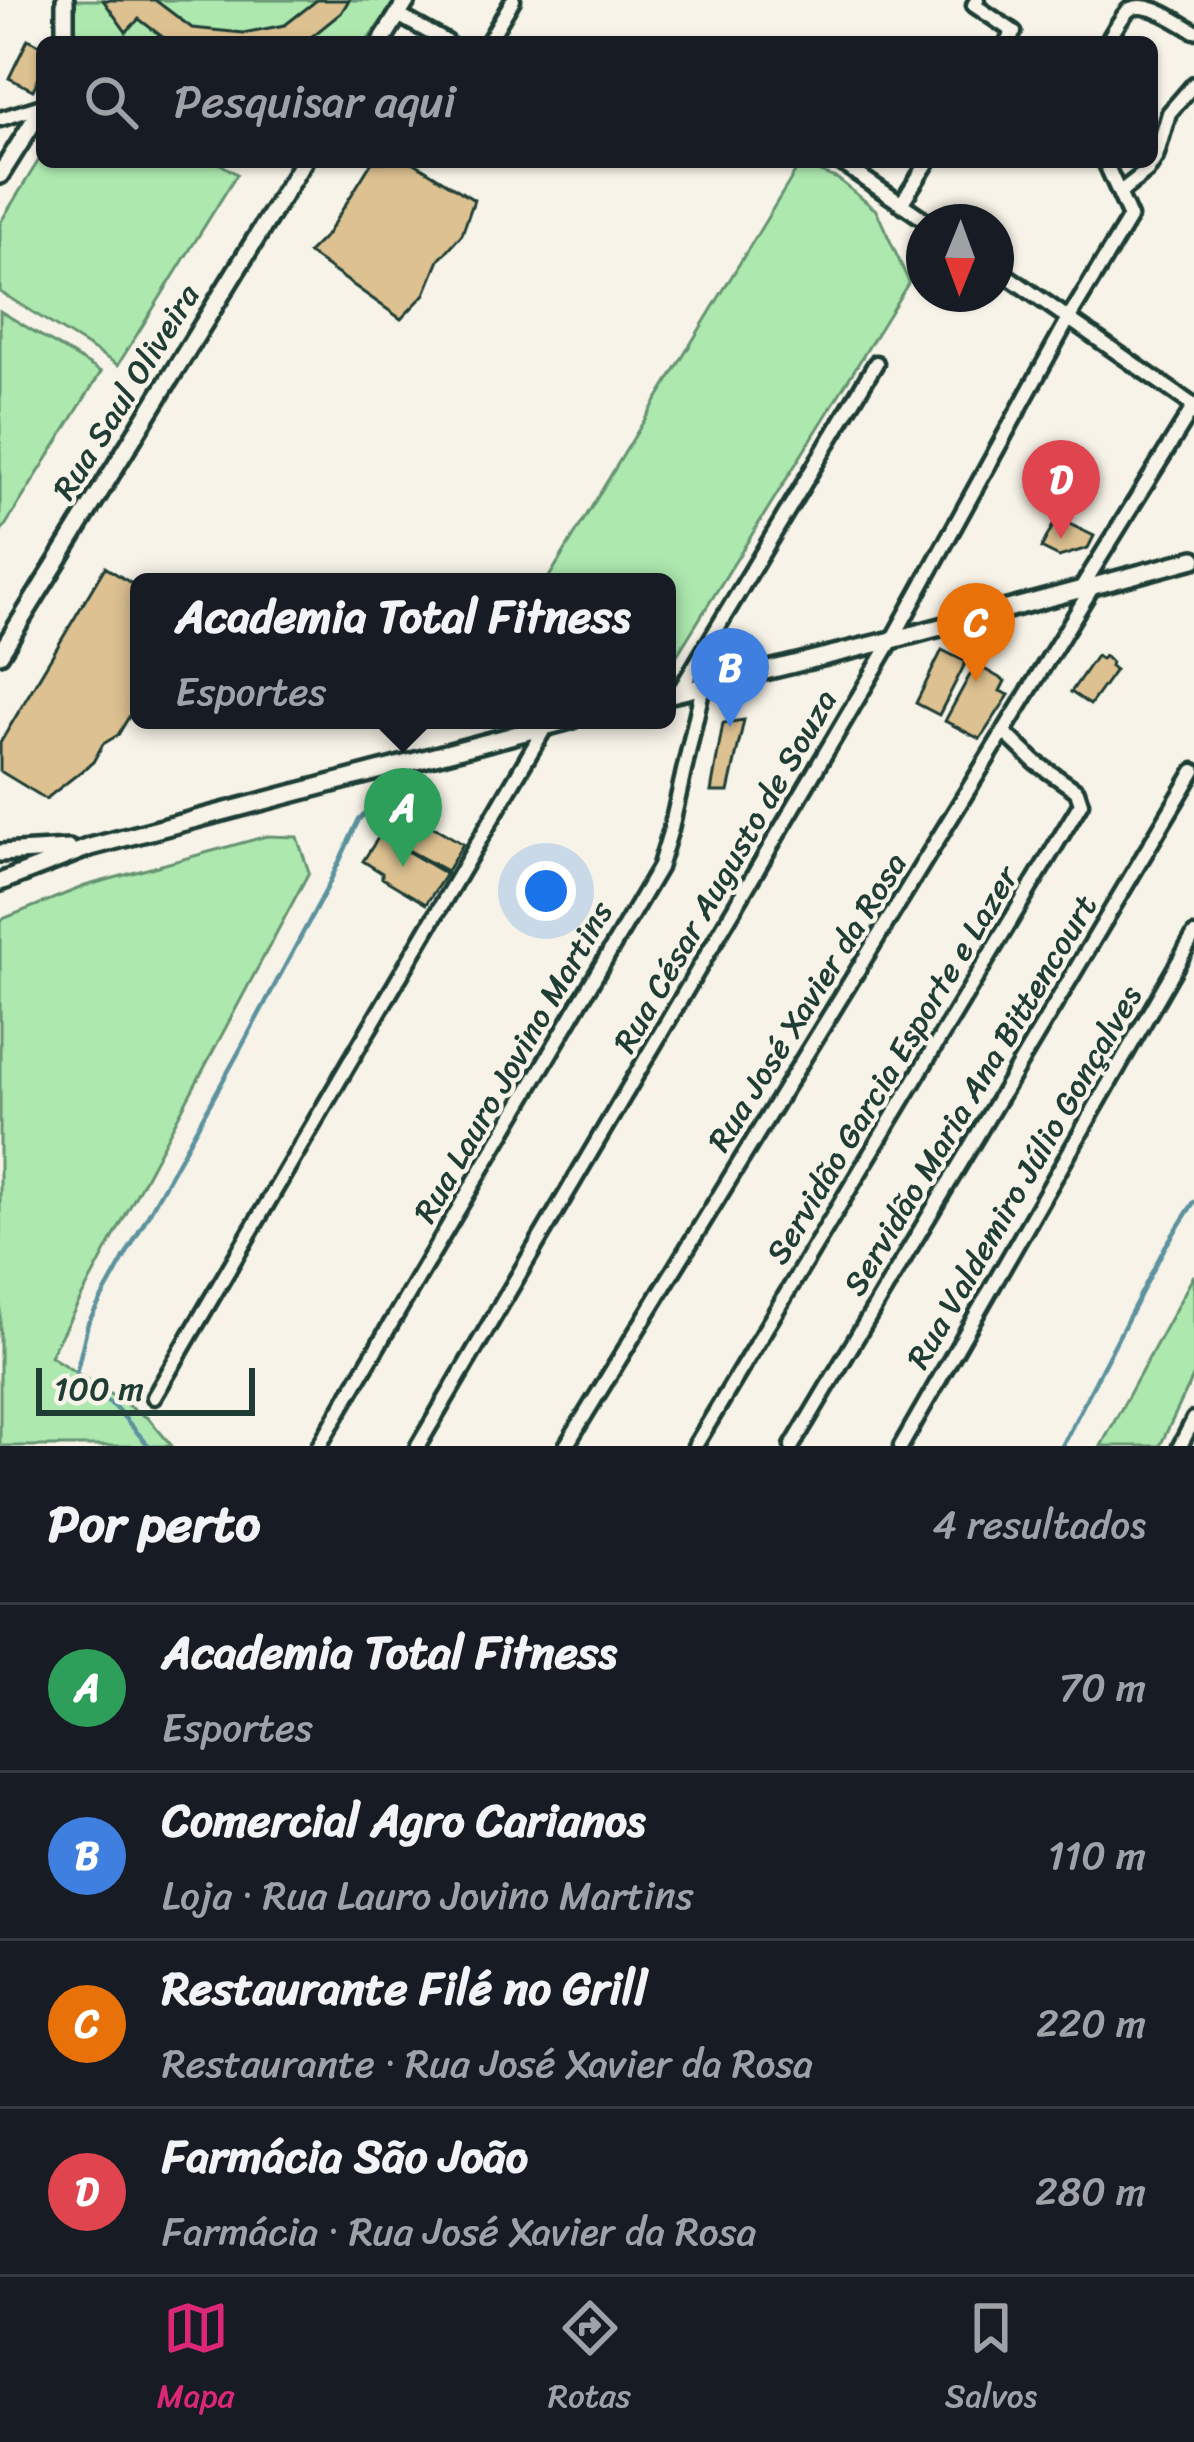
<!DOCTYPE html>
<html lang="pt">
<head>
<meta charset="utf-8">
<style>
	body { margin:0; font-family:Sriracha,sans-serif; background:#242831; color:#f1f3f6 }
	.compass { position:absolute; left:906px; top:204px; width:108px; height:108px; border-radius:50%; background:#171b24; box-shadow:0 3px 9px #0004; rotate:181deg }
	.scale { position:absolute; left:36px; bottom:30px; width:219px; box-sizing:border-box; padding-left:12px; border:6px solid #1f3d34; border-top:0; font-size:33px; line-height:42px; white-space:nowrap; color:#1f3d34; -webkit-text-stroke:9px #f7f3e8; paint-order:stroke }
	.you { position:absolute; left:546px; top:891px; width:42px; height:42px; margin:-30px; border:9px solid #fff; border-radius:50%; background:#1a73e8; box-shadow:0 0 0 18px #1a73e833 }
	.badge { display:grid; place-items:center; width:78px; height:78px; border-radius:50%; background:#db2777; color:#fff; font-size:39px; font-weight:700 }
	.pin { position:absolute; translate:-50% -99px; filter:drop-shadow(0 3px 6px #0008) }
	.pin::after { content:''; position:absolute; top:63px; width:42px; height:36px; background:inherit; clip-path:polygon(0 0,100% 0,50% 100%) }
	.popup { position:absolute; left:130px; top:573px; width:546px; height:156px; box-sizing:border-box; display:grid; place-content:center; border-radius:18px; background:#171b24; filter:drop-shadow(0 3px 9px #0005); font-size:39px; white-space:nowrap; color:#9ea1a6 }
	.popup b { font-size:45px; color:#f1f3f6 }
	.popup::after { content:''; position:absolute; left:50%; top:100%; margin-left:-24px; border:24px solid transparent; border-top-color:#171b24 }
	.list { margin:0; padding:0; list-style:none }
	h2 { display:flex; justify-content:space-between; align-items:center; height:156px; margin:0; padding:0 48px; font-size:51px }
	h2 small { font-size:39px; font-weight:400; color:#9ea1a6 }
	.list li { display:grid; grid-template-columns:78px 1fr auto; gap:36px; align-items:center; box-sizing:border-box; height:168px; padding:0 48px; border-top:3px solid #363941 }
	.list b { display:block; font-size:45px; white-space:nowrap }
	.list p { margin:0; font-size:39px; white-space:nowrap; color:#9ea1a6 }
	.list em { font-size:39px; font-style:normal; color:#9ea1a6 }
	.icon { flex:none; width:66px; height:66px; fill:none; stroke:currentColor; stroke-width:2; stroke-linecap:round; stroke-linejoin:round }
	.map { position:relative; flex:none; width:1194px; height:1446px; overflow:hidden }
	.search { position:absolute; background:#171b24; box-shadow:0 3px 9px #0004; left:36px; right:36px; top:36px; height:132px; display:flex; align-items:center; gap:30px; box-sizing:border-box; padding:0 42px; border-radius:18px; color:#9ea1a6; font-size:45px }
	.sheet { height:828px; background:#171b24 }
	nav { display:flex; justify-content:space-around; align-items:center; box-sizing:border-box; height:168px; border-top:3px solid #363941; background:#171b24; font-size:33px; color:#9ea1a6 }
	nav a { display:grid; justify-items:center; gap:6px }
	nav .on { color:#db2777 }
	.map>svg:first-child { display:block }
</style>
</head>
<body>
<div class="map">
<svg width="1194" height="1446" viewBox="0 0 1194 1446">
	<rect width="100%" height="100%" fill="#f7f3e8"/>
	<filter id="ink" filterUnits="userSpaceOnUse"><feTurbulence type="fractalNoise" baseFrequency=".00833" numOctaves="2"/><feDisplacementMap in="SourceGraphic" scale="24" xChannelSelector="R" yChannelSelector="G"/><feConvolveMatrix kernelMatrix="1 2 1 2 8 2 1 2 1" color-interpolation-filters="sRGB"/></filter>
	<g filter="url(#ink)">
		<path fill="#ade9af" stroke="#669372" stroke-width="3" d="M75,0h318l1,3 -28,39h-282l-10,-14z
			M42,155v7h175l20,12 -119,191 -118,-73v-69z
			M800,164l38,15 38,31 33,72 -242,389v-89h-121z
			M0,311l101,61 -101,162z
			M267,836l30,1 12,35 -259,484 99,63 23,27h-172v-526l85,-34z
			M1194,1275v100l-34,71h-59z"/>
		<g fill="none" stroke-linecap="round" stroke-linejoin="round">
			<path stroke="#5c929e" stroke-width="4.5" d="M149,1446l-34,-39 -40,-29 13,-55 147,-264 91,-169 33,-71 19,-17 9,1
				M1062,1446l103,-199 29,-45"/>
		</g>
		<path fill="#ddc191" stroke="#1f3d34" stroke-width="3" d="M103,0h52l37,28 51,5 42,-8 32,-25h32l-8,13 -36,29h-136l-30,-23 -13,13z
			M28,39l14,7v25l-9,19 -24,-12z
			M372,162h41l61,38 -12,34 -23,26 -14,34 -24,25 -93,-66 19,-19z
			M1057,518l37,18 -6,12 -29,9 -18,-9z
			M105,567l34,21v112l-21,35 -15,9 -10,18 -47,37 -46,-28v-28z
			M942,650l24,12 -27,53 -23,-12z
			M1096,656l5,3 4,-3 6,6 -1,4 5,4 -25,35 -19,-13z
			M984,669l21,12 -5,10 9,4 -29,44 -35,-18 27,-50 7,4z
			M744,720l-16,72h-17l12,-69z
			M396,805l67,39 -16,27 -67,-36z
			M380,835l66,39 -20,30 -44,-26v-5l-19,-12z"/>
		<g fill="none" stroke-linecap="round" stroke-linejoin="round">
			<g stroke="#1f3d34" stroke-width="21">
				<path id="minor" d="M977,0l-3,5 40,27 -7,10
					M398,15l49,27
					M488,42l25,-42
					M1107,42c7,-10 14,-26 23,-33 18,-9 48,13 64,22
					M0,119l42,-13
					M840,162l88,60
					M1119,193l28,-22 9,-14 13,-44 25,-29
					M901,204l27,-42
					M996,268l198,138
					M1080,590l114,-184
					M679,692l197,-329
					M154,1397l392,-671
					M319,1446l340,-578 12,-39 32,-143
					M418,1446l474,-806 177,-322 61,-101 -25,-55
					M566,1446l527,-860
					M695,1446l386,-643 -4,-12 -42,-29 -31,-30
					M792,1446l402,-675
					M901,1446l293,-511
					M1180,1446l14,-27"/>
			</g>
			<g stroke="#1f3d34" stroke-width="24">
				<path id="tertiary" d="M65,0v42
					M381,42l26,-42
					M0,175l42,-67
					M0,654l303,-492
					M667,695l225,-55 302,-81
					M0,853l69,-4
					M0,882l90,-35 481,-127"/>
			</g>
			<use href="#minor" stroke="#f7f3e8" stroke-width="12"/>
			<use href="#tertiary" stroke="#f7f3e8" stroke-width="15"/>
		</g>
	</g>
	<g text-anchor="middle" dominant-baseline="central" stroke-width="9" stroke-linejoin="round" paint-order="stroke">
		<g font-size="33" fill="#1f3d34" stroke="#f7f3e8">
			<text transform="translate(126 392) rotate(-58)">Rua Saul Oliveira</text>
			<text transform="translate(725 871) rotate(-60)">Rua César Augusto de Souza</text>
			<text transform="translate(807 1002) rotate(-58)">Rua José Xavier da Rosa</text>
			<text transform="translate(513 1062) rotate(-60)">Rua Lauro Jovino Martins</text>
			<text transform="translate(892 1065) rotate(-59)">Servidão Garcia Esporte e Lazer</text>
			<text transform="translate(970 1095) rotate(-59)">Servidão Maria Ana Bittencourt</text>
			<text transform="translate(1024 1177) rotate(-60)">Rua Valdemiro Júlio Gonçalves</text>
		</g>
	</g>
</svg>
<svg class="compass" viewBox="-18 -18 36 36"><path d="M0-13l5 13h-10z" fill="#e53935"/><path d="M0 13l5-13h-10z" fill="#9ea1a6"/></svg>
<div class="scale">100 m</div>
<div class="you"></div>
<div class="pin badge" style="left:403px;top:867px;background:#2e9e5b">A</div>
<div class="popup"><b>Academia Total Fitness</b>Esportes</div>
<div class="pin badge" style="left:730px;top:727px;background:#3f7fe0">B</div>
<div class="pin badge" style="left:976px;top:682px;background:#e8710a">C</div>
<div class="pin badge" style="left:1061px;top:539px;background:#e0444e">D</div>
<div class="search"><svg class="icon" aria-label="search" viewBox="0 0 24 24"><circle cx="10" cy="10" r="6"/><path d="M15 15l6 6"/></svg>Pesquisar aqui</div>
</div>
<section class="sheet">
<h2>Por perto<small>4 resultados</small></h2>
<ul class="list">
<li><span class="badge" style="background:#2e9e5b">A</span><div><b>Academia Total Fitness</b><p>Esportes</p></div><em>70 m</em></li>
<li><span class="badge" style="background:#3f7fe0">B</span><div><b>Comercial Agro Carianos</b><p>Loja · Rua Lauro Jovino Martins</p></div><em>110 m</em></li>
<li><span class="badge" style="background:#e8710a">C</span><div><b>Restaurante Filé no Grill</b><p>Restaurante · Rua José Xavier da Rosa</p></div><em>220 m</em></li>
<li><span class="badge" style="background:#e0444e">D</span><div><b>Farmácia São João</b><p>Farmácia · Rua José Xavier da Rosa</p></div><em>280 m</em></li>
</ul>
</section>
<nav>
<a class="on"><svg class="icon" aria-label="map" viewBox="0 0 24 24"><path d="M3 6l6-2 6 2 6-2v14l-6 2-6-2-6 2zM9 4v14M15 6v14"/></svg>Mapa</a>
<a><svg class="icon" aria-label="directions" viewBox="0 0 24 24"><path d="M12 3l9 9-9 9-9-9zM9 14v-3h6M13 9l2 2-2 2"/></svg>Rotas</a>
<a><svg class="icon" aria-label="saved" viewBox="0 0 24 24"><path d="M7 4h10v16l-5-4-5 4z"/></svg>Salvos</a>
</nav>
</body>
</html>
